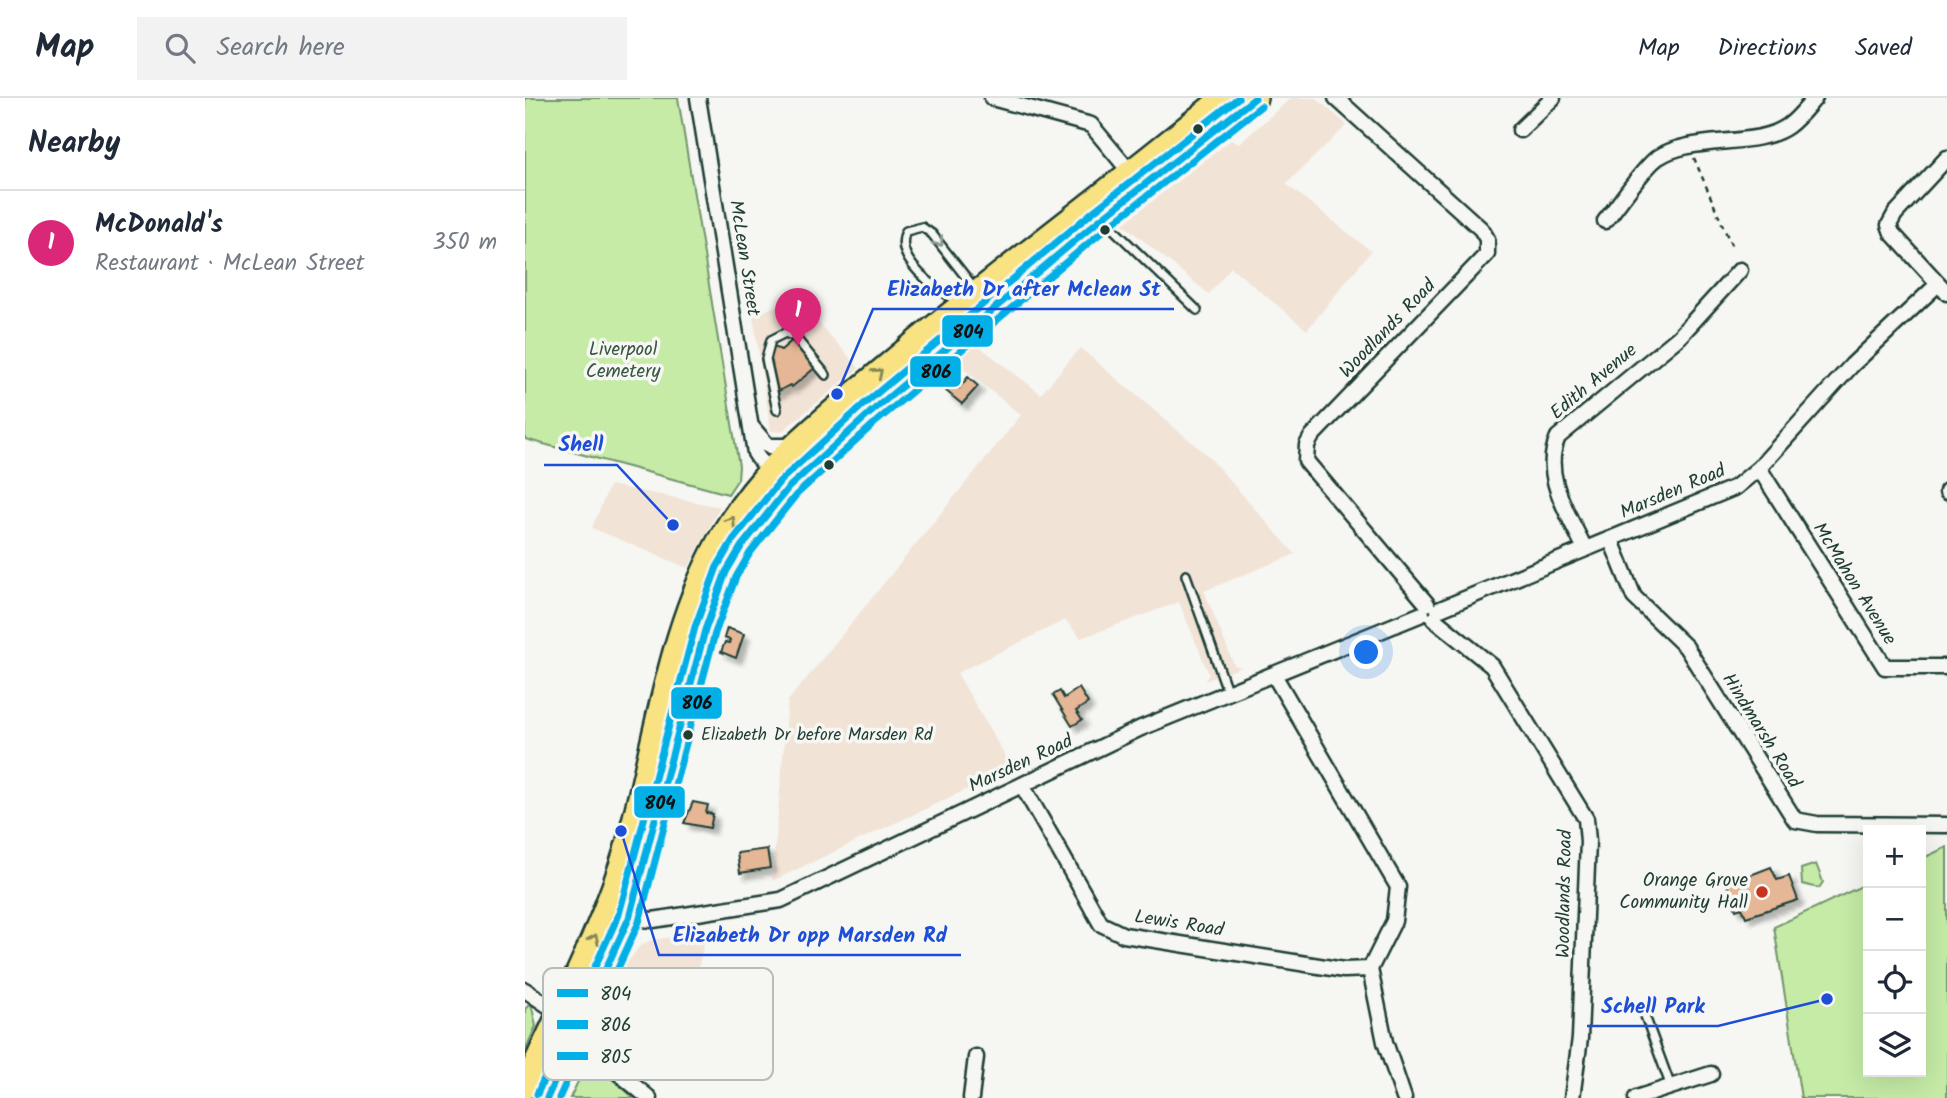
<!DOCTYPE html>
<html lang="en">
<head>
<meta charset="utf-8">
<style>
	body { margin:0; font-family:Kalam,sans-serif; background:#f2f2f3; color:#1f2937 }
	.controls { position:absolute; right:21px; bottom:21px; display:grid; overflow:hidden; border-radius:0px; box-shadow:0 7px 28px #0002 }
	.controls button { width:63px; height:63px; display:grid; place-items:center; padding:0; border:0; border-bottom:2px solid #e0e1e3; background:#fff; color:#1f2937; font:35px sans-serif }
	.you { position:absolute; left:842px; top:555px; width:24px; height:24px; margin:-18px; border:5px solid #fff; border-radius:50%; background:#1a73e8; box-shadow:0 0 0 10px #1a73e833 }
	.badge { display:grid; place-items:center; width:46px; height:46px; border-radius:50%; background:#db2777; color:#fff; font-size:23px; font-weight:700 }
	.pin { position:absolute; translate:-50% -58px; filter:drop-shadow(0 2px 4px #0008) }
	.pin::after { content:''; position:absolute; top:37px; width:24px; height:21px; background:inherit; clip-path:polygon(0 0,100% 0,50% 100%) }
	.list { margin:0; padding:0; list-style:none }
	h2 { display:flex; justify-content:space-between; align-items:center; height:91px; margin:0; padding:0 28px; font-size:30px }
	h2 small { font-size:23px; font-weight:400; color:#747a83 }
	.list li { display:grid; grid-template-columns:46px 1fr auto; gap:21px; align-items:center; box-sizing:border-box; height:105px; padding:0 28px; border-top:2px solid #e0e1e3 }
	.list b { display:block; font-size:26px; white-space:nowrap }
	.list p { margin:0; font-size:23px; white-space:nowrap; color:#747a83 }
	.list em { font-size:23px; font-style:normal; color:#747a83 }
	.icon { flex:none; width:38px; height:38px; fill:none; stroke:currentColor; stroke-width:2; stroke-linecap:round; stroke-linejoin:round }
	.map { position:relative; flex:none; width:1422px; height:1000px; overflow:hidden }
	header { display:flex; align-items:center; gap:42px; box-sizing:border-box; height:98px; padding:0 35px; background:#fff; border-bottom:2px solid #e0e1e3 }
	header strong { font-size:33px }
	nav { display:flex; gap:38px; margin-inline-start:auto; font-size:24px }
	.search { width:490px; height:63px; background:#f2f2f3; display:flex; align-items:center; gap:18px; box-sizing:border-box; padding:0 24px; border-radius:0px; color:#747a83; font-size:26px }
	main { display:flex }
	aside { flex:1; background:#fff }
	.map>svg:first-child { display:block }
</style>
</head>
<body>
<header>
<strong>Map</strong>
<div class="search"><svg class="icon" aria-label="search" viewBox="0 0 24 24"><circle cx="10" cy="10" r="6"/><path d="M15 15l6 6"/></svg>Search here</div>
<nav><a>Map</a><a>Directions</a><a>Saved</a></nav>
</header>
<main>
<aside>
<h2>Nearby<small></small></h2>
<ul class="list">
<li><span class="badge">1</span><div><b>McDonald's</b><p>Restaurant · McLean Street</p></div><em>350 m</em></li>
</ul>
</aside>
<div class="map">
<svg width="1422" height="1000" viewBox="0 0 1422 1000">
	<defs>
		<filter id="shadow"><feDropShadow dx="5.5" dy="5.5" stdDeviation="2" flood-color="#0004"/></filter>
	</defs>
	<rect width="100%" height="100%" fill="#f6f6f2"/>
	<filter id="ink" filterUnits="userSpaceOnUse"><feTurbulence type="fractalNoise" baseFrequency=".0143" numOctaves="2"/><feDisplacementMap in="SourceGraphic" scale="14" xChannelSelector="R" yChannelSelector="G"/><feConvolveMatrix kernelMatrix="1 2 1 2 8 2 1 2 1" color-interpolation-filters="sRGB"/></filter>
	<g filter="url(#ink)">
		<path fill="#f1e3d6" d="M766,0h25l31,27 -61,59 85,67 -64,79 -76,-63 -22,27 -86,-70 108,-84 8,4z
			M271,199l63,71 -78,64 -10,-1 -18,-115z
			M450,245l66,51 39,-46 127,107 88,99 -91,37 30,74 8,2 -37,14 4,-7 -30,-72 -98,36 -16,-18 -108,53 55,95 -240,113 16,-180 233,-286 -66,-53z
			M85,387l110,22 -32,61 -96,-40z
			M182,835l-18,69 28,13 6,13 -62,53 -64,-51 31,-68 11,-15 12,-7z"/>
		<path fill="#c5eba6" stroke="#72946d" stroke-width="2" d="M0,0h153l61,368 -1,13 -10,15 -203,-55z
			M1422,749v251h-146l-27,-171 94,-44v189h53v-213z
			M1291,766l7,18 -4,6 -17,-4 -1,-15z
			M6,905l5,23 -11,25v-42z
			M61,967h10l38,33h-64z"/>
		<path fill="#e5b796" stroke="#1f3d34" stroke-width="2" filter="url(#shadow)" d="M270,240l22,28 -25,21 -2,-2 -15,8 -6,-38 3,-9 9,4z
			M443,279l10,9 -16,18 -16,-13 7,-8 6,5z
			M202,530l17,6 -8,24 -15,-6 4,-10 4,1 1,-3 -6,-2z
			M554,590l9,15 -12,8 6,9 -10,6 -19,-31 7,-4 4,7z
			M168,704l15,3 -2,8 7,1 -3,14 -26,-5z
			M242,751l3,19 -30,5 -3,-20z
			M1246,769l6,13 12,-4 9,24 -52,17 -4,-9 -6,2 -9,-26z"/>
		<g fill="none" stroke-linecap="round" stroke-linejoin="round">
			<g stroke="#1f3d34" stroke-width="12">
				<path id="service" d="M580,123l92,89
					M434,204c-22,-13 -67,-42 -53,-71l16,-4 10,7 44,56
					M252,312l-11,-51 5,-19 14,-7 10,4 31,38
					M661,477l42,118
					M1120,918l26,71"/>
			</g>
			<g stroke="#1f3d34" stroke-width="19">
				<path id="minor" d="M173,0l57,355c22,39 59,-7 79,-23 6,-5 13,-7 20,-10
					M467,0l99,27 39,47
					M811,0l145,131 6,10v15l-175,182 -5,9 -1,16 121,143
					M995,32l33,-32
					M1422,60l-52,56 -6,11 3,8 55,60
					M1080,123c13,-15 37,-52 52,-63 35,-24 99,-9 131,-32 10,-7 19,-19 27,-28
					M226,328l17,20h23
					M1234,370l126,199h62
					M1422,393v1
					M1086,442l23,57 52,50 109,173 22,4 130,1
					M1060,451c-17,-36 -44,-74 -27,-112l121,-100 61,-67
					M913,512l298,-123 23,-19 93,-103 86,-81
					M909,521l58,47 94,153 2,22 -8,197 -8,60
					M749,577l124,212 -4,34 -24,48 15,73 19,56
					M497,687l79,139 23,11 220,35 26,-1
					M104,820l24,2 128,-20 360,-172 281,-114
					M0,892l34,23
					M50,939l74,61
					M446,1000l5,-41
					M1111,1000l75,-24"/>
			</g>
			<g stroke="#1f3d34" stroke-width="28">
				<path id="primary" d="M0,989c36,-80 78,-158 103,-243 29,-103 41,-220 97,-313 42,-70 105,-117 167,-169 108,-91 222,-174 331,-264
					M22,1000l82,-180 76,-288 21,-58 15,-25 47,-59 82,-75 232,-195 153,-120"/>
			</g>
			<path stroke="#1f3d34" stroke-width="2.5" stroke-dasharray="5 5" stroke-linecap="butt" d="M1169,60l38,89"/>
			<use href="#service" stroke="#f6f6f2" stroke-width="7"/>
			<use href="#minor" stroke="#f6f6f2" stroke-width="14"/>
			<use href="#primary" stroke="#f8e281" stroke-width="23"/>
			<g stroke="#f6f6f2" stroke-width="12">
				<path id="bus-1" d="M22,1000l82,-180 76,-288 21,-58 15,-25 47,-59 82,-75 232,-195 153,-120"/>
			</g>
			<g stroke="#f6f6f2" stroke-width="12">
				<path id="bus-2" d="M34,1000l80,-176 76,-289 21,-56 14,-24 46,-58 81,-74 232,-195 152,-120"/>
			</g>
			<g stroke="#f6f6f2" stroke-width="12">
				<path id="bus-3" d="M12,996l82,-180 76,-287 22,-60 16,-27 47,-59 83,-76 232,-195 143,-112"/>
			</g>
			<use href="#bus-1" stroke="#02afe6" stroke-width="7"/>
			<use href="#bus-2" stroke="#02afe6" stroke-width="7"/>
			<use href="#bus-3" stroke="#02afe6" stroke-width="7"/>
		</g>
		<defs><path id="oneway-chevron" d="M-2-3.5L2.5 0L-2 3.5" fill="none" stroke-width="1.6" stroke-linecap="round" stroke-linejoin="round" transform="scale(1.75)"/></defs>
		<use stroke="#8a9a93" href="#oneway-chevron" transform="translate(414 144) rotate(51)"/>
		<g stroke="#818757">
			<use href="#oneway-chevron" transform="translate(353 275) rotate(-40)"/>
			<use href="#oneway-chevron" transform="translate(206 423) rotate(-57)"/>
			<use href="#oneway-chevron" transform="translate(69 841) rotate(-66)"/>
		</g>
	</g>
	<g fill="#1f3d34" stroke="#f6f6f2" stroke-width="2.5">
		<circle cx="673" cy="31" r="6"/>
		<circle cx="580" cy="132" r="6"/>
		<circle cx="304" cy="367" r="6"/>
		<circle cx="163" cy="637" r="6"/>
	</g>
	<circle fill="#c8321e" stroke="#f6f6f2" stroke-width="2.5" cx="1237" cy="794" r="7"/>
	<g text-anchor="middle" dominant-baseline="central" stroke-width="7" stroke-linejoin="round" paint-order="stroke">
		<g font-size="17" fill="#1f3d34" stroke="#f6f6f2" text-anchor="start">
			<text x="176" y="637">Elizabeth Dr before Marsden Rd</text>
		</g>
		<g font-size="19" fill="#1f3d34" stroke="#f6f6f2">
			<text transform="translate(219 160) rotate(81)">McLean Street</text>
			<text transform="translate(863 231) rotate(-46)">Woodlands Road</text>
			<text transform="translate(1069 284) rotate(-40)">Edith Avenue</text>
			<text transform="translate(1148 394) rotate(-23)">Marsden Road</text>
			<text transform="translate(1329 486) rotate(58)">McMahon Avenue</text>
			<text transform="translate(1236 633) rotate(58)">Hindmarsh Road</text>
			<text transform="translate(496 666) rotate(-25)">Marsden Road</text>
			<text transform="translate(1040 796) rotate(-89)">Woodlands Road</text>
			<text transform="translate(654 826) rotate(9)">Lewis Road</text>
		</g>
		<g font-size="19" fill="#385745" stroke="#f6f6f2">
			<text x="98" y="252">Liverpool<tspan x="98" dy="22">Cemetery</tspan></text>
		</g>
		<g font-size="19" fill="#1f3d34" stroke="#f6f6f2" text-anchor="end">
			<text x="1223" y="783">Orange Grove<tspan x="1223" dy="22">Community Hall</tspan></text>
		</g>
	</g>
	<rect x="18" y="870" width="230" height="112" rx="10" fill="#f6f6f2" stroke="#b6beb9" stroke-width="2"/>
	<rect x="32" y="891" width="31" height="8" fill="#02afe6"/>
	<rect x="32" y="922" width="31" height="9" fill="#02afe6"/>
	<rect x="32" y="954" width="31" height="8" fill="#02afe6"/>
	<g font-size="19" fill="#1f3d34">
		<text x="75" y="902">804</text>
		<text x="75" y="933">806</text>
		<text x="75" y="965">805</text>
	</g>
	<path fill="none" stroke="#1d4ed8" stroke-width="2.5" d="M312 296L348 211H649M148 427L92 367H19M96 733L134 857H436M1302 901L1193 928H1062"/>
	<g fill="#1d4ed8" stroke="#f6f6f2" stroke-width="2.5">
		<circle cx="312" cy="296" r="7"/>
		<circle cx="148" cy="427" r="7"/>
		<circle cx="96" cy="733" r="7"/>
		<circle cx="1302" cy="901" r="7"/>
	</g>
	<g font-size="21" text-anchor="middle" font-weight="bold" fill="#1d4ed8" stroke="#f6f6f2" stroke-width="7" stroke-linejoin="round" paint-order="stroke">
		<text x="499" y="198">Elizabeth Dr after Mclean St</text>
		<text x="56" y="353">Shell</text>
		<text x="285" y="844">Elizabeth Dr opp Marsden Rd</text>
		<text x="1128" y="915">Schell Park</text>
	</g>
	<g stroke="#f6f6f2" stroke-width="2.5">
		<rect x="416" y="216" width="53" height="34" rx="7" fill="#02afe6"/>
		<rect x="384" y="257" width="53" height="33" rx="7" fill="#02afe6"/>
		<rect x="145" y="588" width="53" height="34" rx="7" fill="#02afe6"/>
		<rect x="108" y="687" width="53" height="34" rx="7" fill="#02afe6"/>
	</g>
	<g font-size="19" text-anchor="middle" font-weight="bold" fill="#111">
		<text x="443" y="240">804</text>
		<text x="411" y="280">806</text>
		<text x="172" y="611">806</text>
		<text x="135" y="711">804</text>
	</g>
</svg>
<div class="controls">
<button>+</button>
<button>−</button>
<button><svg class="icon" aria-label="locate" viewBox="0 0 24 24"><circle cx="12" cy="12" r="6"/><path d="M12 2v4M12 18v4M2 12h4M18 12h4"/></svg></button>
<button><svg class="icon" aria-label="layers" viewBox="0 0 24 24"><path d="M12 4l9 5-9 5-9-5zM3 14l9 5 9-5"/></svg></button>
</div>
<div class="you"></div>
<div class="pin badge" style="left:273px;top:248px">1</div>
</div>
</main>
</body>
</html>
